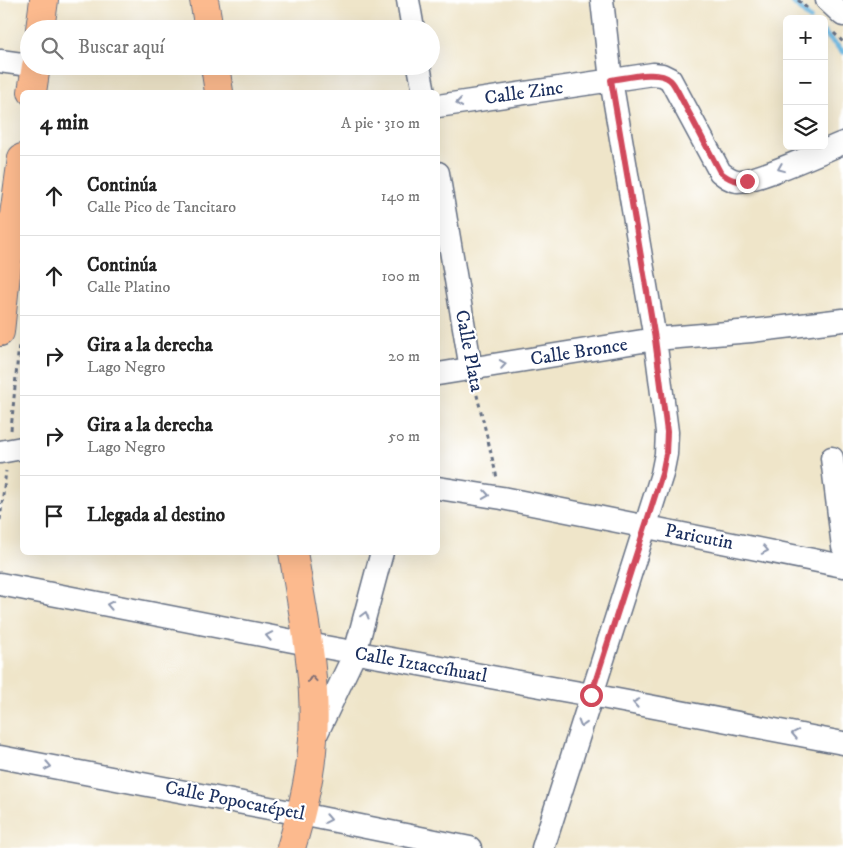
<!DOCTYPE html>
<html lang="es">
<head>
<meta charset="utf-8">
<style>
	body { margin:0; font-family:"IM FELL DW Pica",serif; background:#f6f6f6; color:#222 }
	.controls { position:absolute; right:15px; top:15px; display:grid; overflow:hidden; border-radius:8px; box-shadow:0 5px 20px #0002 }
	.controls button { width:45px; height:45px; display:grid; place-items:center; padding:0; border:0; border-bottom:1px solid #e0e0e0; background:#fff; color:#222; font:25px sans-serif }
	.stop { position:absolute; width:15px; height:15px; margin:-11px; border:4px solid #d1495b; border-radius:50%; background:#fff }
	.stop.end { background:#d1495b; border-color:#fff; box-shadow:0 1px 5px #0008 }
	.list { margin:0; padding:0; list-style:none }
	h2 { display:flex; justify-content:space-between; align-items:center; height:65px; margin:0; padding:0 20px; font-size:21px }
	h2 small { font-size:16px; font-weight:400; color:#767676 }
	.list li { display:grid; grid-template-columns:32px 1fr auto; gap:15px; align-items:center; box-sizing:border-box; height:80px; padding:0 20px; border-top:1px solid #e0e0e0 }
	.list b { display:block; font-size:19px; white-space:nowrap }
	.list p { margin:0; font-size:16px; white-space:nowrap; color:#767676 }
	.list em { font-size:16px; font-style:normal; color:#767676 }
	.icon { flex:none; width:28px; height:28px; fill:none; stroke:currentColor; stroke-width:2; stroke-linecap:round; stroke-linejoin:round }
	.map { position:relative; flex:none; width:843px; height:848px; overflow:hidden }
	.search { position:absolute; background:#fff; box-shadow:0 5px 20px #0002; left:20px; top:20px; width:420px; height:55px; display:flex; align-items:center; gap:12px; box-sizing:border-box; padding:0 18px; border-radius:28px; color:#767676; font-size:19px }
	.panel { position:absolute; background:#fff; box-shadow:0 5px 20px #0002; left:20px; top:90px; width:420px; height:465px; border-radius:8px }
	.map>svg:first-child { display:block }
</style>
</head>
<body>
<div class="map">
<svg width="843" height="848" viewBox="0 0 843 848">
	<rect width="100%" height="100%" fill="#fff"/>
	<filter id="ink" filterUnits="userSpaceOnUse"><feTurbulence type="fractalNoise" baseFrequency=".02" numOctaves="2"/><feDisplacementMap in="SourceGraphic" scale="10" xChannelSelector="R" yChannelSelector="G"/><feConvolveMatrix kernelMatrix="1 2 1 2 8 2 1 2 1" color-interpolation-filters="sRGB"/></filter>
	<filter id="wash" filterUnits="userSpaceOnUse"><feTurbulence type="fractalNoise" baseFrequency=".0096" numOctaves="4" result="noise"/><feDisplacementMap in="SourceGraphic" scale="20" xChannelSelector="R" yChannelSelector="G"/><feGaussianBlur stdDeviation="1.12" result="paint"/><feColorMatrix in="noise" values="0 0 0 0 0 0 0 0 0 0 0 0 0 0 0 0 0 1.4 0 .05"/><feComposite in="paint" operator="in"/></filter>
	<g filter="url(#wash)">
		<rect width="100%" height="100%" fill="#efe5c9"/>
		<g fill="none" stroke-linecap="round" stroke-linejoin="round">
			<path stroke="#66b6e1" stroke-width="5.5" d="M791,0l19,19
				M824,33l19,19"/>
		</g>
	</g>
	<g filter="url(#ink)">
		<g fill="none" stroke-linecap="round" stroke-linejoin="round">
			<g stroke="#656f83" stroke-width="25">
				<path id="minor" d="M408,0l5,29
					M827,0l16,15
					M0,61l29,4
					M419,66l5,26
					M438,106l215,-32 9,1 8,4 50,93c5,4 10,8 17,9 16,2 86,-30 106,-38
					M438,173l33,196
					M438,374l217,-35 96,-8 92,-11
					M0,452l22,-4
					M832,458l11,89
					M438,488l64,10 341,68
					M0,584l308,60 283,51 252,48
					M315,737l40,-84 27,-101
					M0,757l301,57 169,34
					M543,848l119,-374 4,-20 1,-22 -12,-93 -44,-259 -9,-80"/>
			</g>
			<g stroke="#656f83" stroke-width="30">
				<path id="major" d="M204,0l5,29
					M40,29l4,-29
					M215,66l4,26
					M32,92l4,-26
					M0,332l7,-67 15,-107
					M291,848c10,-33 20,-74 22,-109 4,-63 -10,-125 -20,-187"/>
			</g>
			<path stroke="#656f83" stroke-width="3" stroke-dasharray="4 4" stroke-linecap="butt" d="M798,0l11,10
				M834,33l9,9
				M475,387l22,91
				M11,430l8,-86
				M0,520l6,-49"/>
			<use href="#minor" stroke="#fff" stroke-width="22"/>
			<use href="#major" stroke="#fcba8e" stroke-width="28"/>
		</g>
		<defs><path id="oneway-chevron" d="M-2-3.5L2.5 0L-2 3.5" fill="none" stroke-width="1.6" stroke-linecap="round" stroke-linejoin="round" transform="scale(1.25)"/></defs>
		<g stroke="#8d97ae">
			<use href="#oneway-chevron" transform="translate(459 103) rotate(172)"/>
			<use href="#oneway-chevron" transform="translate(781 168) rotate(158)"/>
			<use href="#oneway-chevron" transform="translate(503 364) rotate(-9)"/>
			<use href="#oneway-chevron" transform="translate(486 495) rotate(9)"/>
			<use href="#oneway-chevron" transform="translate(765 550) rotate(11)"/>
			<use href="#oneway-chevron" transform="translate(110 605) rotate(-169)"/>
			<use href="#oneway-chevron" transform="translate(365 615) rotate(-75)"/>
			<use href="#oneway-chevron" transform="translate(269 636) rotate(-169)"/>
			<use href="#oneway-chevron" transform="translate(636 703) rotate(-169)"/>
			<use href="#oneway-chevron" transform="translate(582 724) rotate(107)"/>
			<use href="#oneway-chevron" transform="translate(795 734) rotate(-169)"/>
			<use href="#oneway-chevron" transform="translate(48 766) rotate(11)"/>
			<use href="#oneway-chevron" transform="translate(328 819) rotate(11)"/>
		</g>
		<use stroke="#806e74" href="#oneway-chevron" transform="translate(312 679) rotate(-95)"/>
	</g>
	<g fill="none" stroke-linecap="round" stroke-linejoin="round" filter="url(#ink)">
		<path stroke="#d1495b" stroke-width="6" d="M591,695l71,-221 4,-20 1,-22 -12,-93 -44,-259c15,-2 48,-11 59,0 3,2 5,7 7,10l43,82c9,7 15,10 27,9"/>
	</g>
	<g text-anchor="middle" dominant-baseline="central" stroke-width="4.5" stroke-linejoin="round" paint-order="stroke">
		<g font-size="19" fill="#1b2f5e" stroke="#fff">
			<text transform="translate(524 93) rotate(-8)">Calle Zinc</text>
			<text transform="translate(469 351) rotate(79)">Calle Plata</text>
			<text transform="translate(579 352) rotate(-9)">Calle Bronce</text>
			<text transform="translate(699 537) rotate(11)">Paricutin</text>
			<text transform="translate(421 665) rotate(10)">Calle Iztaccíhuatl</text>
			<text transform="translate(235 801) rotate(11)">Calle Popocatépetl</text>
		</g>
	</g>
</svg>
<div class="controls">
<button>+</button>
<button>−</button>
<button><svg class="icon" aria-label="layers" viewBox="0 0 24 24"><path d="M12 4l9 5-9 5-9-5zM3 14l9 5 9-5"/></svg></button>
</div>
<div class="stop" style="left:591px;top:695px"></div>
<div class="stop end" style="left:747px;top:181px"></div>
<div class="search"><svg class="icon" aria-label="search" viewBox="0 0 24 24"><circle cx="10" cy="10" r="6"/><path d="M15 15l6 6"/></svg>Buscar aquí</div>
<section class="panel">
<h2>4 min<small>A pie · 310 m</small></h2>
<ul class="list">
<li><svg class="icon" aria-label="ahead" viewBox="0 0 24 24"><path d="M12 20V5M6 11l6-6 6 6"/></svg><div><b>Continúa</b><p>Calle Pico de Tancitaro</p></div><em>140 m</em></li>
<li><svg class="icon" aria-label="ahead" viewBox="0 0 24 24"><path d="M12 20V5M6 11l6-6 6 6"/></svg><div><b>Continúa</b><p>Calle Platino</p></div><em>100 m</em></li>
<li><svg class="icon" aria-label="right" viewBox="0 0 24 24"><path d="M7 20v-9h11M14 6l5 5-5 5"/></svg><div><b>Gira a la derecha</b><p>Lago Negro</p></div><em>20 m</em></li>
<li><svg class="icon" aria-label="right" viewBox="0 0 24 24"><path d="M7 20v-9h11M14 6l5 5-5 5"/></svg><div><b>Gira a la derecha</b><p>Lago Negro</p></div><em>50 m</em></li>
<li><svg class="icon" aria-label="arrive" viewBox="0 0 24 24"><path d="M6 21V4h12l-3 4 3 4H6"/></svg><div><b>Llegada al destino</b></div></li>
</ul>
</section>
</div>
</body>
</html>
